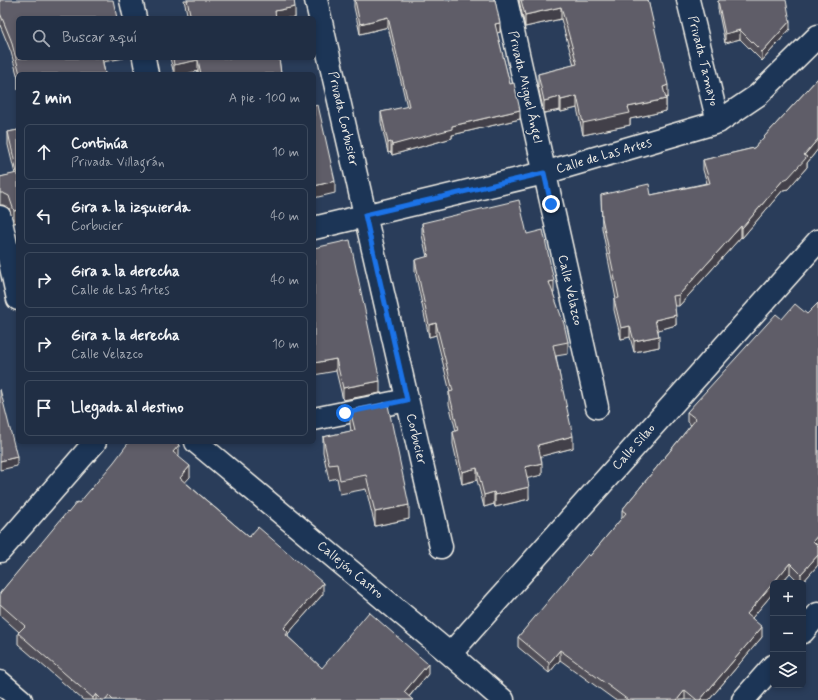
<!DOCTYPE html>
<html lang="es">
<head>
<meta charset="utf-8">
<style>
	body { margin:0; font-family:Mynerve,sans-serif; background:#2d3a4f; color:#f1f3f6 }
	.controls { position:absolute; right:12px; bottom:12px; display:grid; overflow:hidden; border-radius:6px; box-shadow:0 2px 6px #0003 }
	.controls button { width:36px; height:36px; display:grid; place-items:center; padding:0; border:0; border-bottom:1px solid #3d4a5d; background:#202e44; color:#f1f3f6; font:20px sans-serif }
	.stop { position:absolute; width:12px; height:12px; margin:-9px; border:3px solid #1a73e8; border-radius:50%; background:#fff }
	.stop.end { background:#1a73e8; border-color:#fff; box-shadow:0 1px 4px #0008 }
	.list { margin:0; padding:0; list-style:none }
	h2 { display:flex; justify-content:space-between; align-items:center; height:52px; margin:0; padding:0 16px; font-size:17px }
	h2 small { font-size:13px; font-weight:400; color:#a2a8b2 }
	.list li { display:grid; grid-template-columns:26px 1fr auto; gap:12px; align-items:center; box-sizing:border-box; height:56px; margin:0 8px 8px; padding:0 8px; border:1px solid #3d4a5d; border-radius:6px }
	.list b { display:block; font-size:15px; white-space:nowrap }
	.list p { margin:0; font-size:13px; white-space:nowrap; color:#a2a8b2 }
	.list em { font-size:13px; font-style:normal; color:#a2a8b2 }
	.icon { flex:none; width:22px; height:22px; fill:none; stroke:currentColor; stroke-width:2; stroke-linecap:round; stroke-linejoin:round }
	.map { position:relative; flex:none; width:818px; height:700px; overflow:hidden }
	.search { position:absolute; background:#202e44; box-shadow:0 2px 6px #0003; left:16px; top:16px; width:300px; height:44px; display:flex; align-items:center; gap:10px; box-sizing:border-box; padding:0 14px; border-radius:6px; color:#a2a8b2; font-size:15px }
	.panel { position:absolute; background:#202e44; box-shadow:0 2px 6px #0003; left:16px; top:72px; width:300px; height:372px; border-radius:6px }
	.map>svg:first-child { display:block }
</style>
</head>
<body>
<div class="map">
<svg width="818" height="700" viewBox="0 0 818 700">
	<rect width="100%" height="100%" fill="#2a3d5a"/>
	<filter id="ink" filterUnits="userSpaceOnUse"><feTurbulence type="fractalNoise" baseFrequency=".025" numOctaves="2"/><feDisplacementMap in="SourceGraphic" scale="8" xChannelSelector="R" yChannelSelector="G"/><feConvolveMatrix kernelMatrix="1 2 1 2 8 2 1 2 1" color-interpolation-filters="sRGB"/></filter>
	<g filter="url(#ink)">
		<g fill="none" stroke-linecap="round" stroke-linejoin="round">
			<g stroke="#f4f1e8" stroke-width="25">
				<path id="minor" d="M131,0l4,18
					M316,0l125,547
					M506,0l91,407
					M688,0l30,122
					M144,58l3,16
					M0,217l18,82
					M314,228l230,-55 174,-51 40,-27 60,-59
					M314,419l93,-19
					M196,442l254,212 53,46
					M0,551l95,-109
					M803,632l15,-18
					M450,654l368,-413
					M0,682l21,18
					M743,700l30,-34"/>
			</g>
			<use href="#minor" stroke="#1d3557" stroke-width="22"/>
		</g>
		<path fill="#515059" stroke="#f4f1e8" d="M0,0l18,58h106l-21,4 2,12h-87v16v-12l-7,-26 -11,-27z
			M184,0h110l1,18h-107z
			M354,0h141l5,32 -3,1 13,51 10,35 -68,16v3l-60,17 -1,-3 -3,1 -7,-31v-10l26,-5 -19,-80 -28,7 -6,-27z
			M519,0h129l20,97 -2,1v13l-36,8v6l-47,10 -6,-27 -16,4 -1,-2 -16,3 -6,-27v-12l36,-9 -13,-46 -36,8z
			M718,1l72,28 -28,32 -22,-22 -15,4 -7,-34z
			M170,58h109l2,16h-82l-1,-3 -12,3h-12z
			M818,78v71l-11,14v4l-19,22 -5,1 -41,48 -1,-1 -62,69h-4l1,19 -18,5 1,17 -25,5 -4,-15 -9,2 -7,-29v-11h2l-14,-71 -1,-33h50l56,-12 -4,-13v-10l51,-12z
			M18,130v92l-4,1 -5,-15 -6,-3h-3v-28l15,-3 -7,-29v-13z
			M422,223l105,11 27,59h-1l15,49v12l-12,2 17,92 -32,8 1,19 -15,3 2,21 -34,8 -1,-3 -10,3 -7,-27 -15,4 -9,-40v-12l3,-1 -7,-27v-12h1l-14,-57 -7,2 -14,-65v-12l12,-3 -5,-22z
			M314,248l66,145 -37,7 -7,-29z
			M818,303v262l-16,18h-2l-10,-10 -9,10h-8v10l-21,25 10,19 -53,63h-94l-55,-40 -11,13 -31,-26v-10l72,-81 32,-38v-8l69,-85 -4,-3v-10l95,-93 25,-5z
			M350,410l59,109 -34,7 -9,-37 -26,5 -3,-16 -8,2 -6,-28v-15l28,-6 -1,-7z
			M179,455l-1,2 12,20 -5,5 64,55 74,57 -35,40v3l34,31 106,6 -19,23 4,3h-330l-65,-56v-11l1,-1 -19,-17v-22l68,-80 11,-10z"/>
		<path fill="#424149" stroke="#f4f1e8" d="M295,7v11h-20v-7z
			M561,7v12l-36,8v-12z
			M388,17v10l-28,7v-10z
			M790,21v8l-28,32v-9z
			M500,23v9l-5,2v-10z
			M740,30v9l-15,4v-9z
			M198,60v11l-12,3h-12v-9z
			M668,85v12l-5,2v-12z
			M577,96v12l-16,4v-12z
			M560,97v13l-16,3v-12z
			M666,99v12l-36,8v6l-47,10v-12l45,-16z
			M520,110v9l-68,16v3l-60,17v-10l60,-19z
			M818,139v10l-11,14v4l-19,22 -5,1 -41,48v-10z
			M391,142v10l-3,1v-10z
			M335,181v12l-21,5v-12z
			M18,210v12l-4,1v-12z
			M741,226v11l-62,69v-11z
			M554,281v12l-5,1v-12z
			M676,315v10l-21,6v-11z
			M436,323v12l-7,2v-12z
			M630,326v11l-9,2v-11z
			M659,336v11l-25,5v-11z
			M336,359v12l-22,4v-12z
			M380,381v12l-37,7v-12z
			M573,436v12l-35,9v-12z
			M179,445v10l-6,8v-11z
			M17,457v9l-17,4v-9z
			M542,463v12l-17,4v-12z
			M190,466v11l-10,11v-10z
			M477,468v12l-15,4v-12z
			M529,487v12l-34,8v-12z
			M494,492v12l-10,3v-12z
			M409,505v14l-34,7v-14z
			M818,535v10l-5,6v-10z
			M818,555v10l-16,18h-1v-9z
			M790,563v10l-9,10h-8z
			M323,583v11l-35,40v8l-4,-14z
			M773,583v10l-26,31v-10z
			M762,627v10l-53,63h-9z
			M560,650v10l-11,13v-10z
			M428,664v10l-22,26 -2,-8z
			M685,690v10h-8z
			M96,694v6h-3v-2z"/>
		<path fill="#5e5d68" stroke="#f4f1e8" d="M0,0h113l4,18h-99v40h84l3,16h-85l-9,-34 -11,-27z
			M187,0h107l1,7 -20,4 1,7h-85z
			M355,0h140l5,23 -5,1 15,60 4,-1 6,27 -68,16v3l-60,16 -1,-3 -3,1 -7,-31 28,-6 -21,-89 -28,7z
			M521,0h127l20,85 -5,2 3,12 -38,8 2,6 -47,10 -6,-27 -16,4 -1,-3 -16,4 -6,-27 39,-10 -16,-57 -36,8z
			M720,0h66l4,21 -28,31 -22,-22 -15,4 -7,-33z
			M173,58h106l2,16h-80l-3,-14 -24,5z
			M818,78v61l-14,16 3,2 -19,21 -5,2 -41,48 -1,-2 -62,69 -6,1 3,19 -21,5 4,16 -25,5 -4,-15 -9,2 -7,-29 5,-1 -17,-80 -1,-23 48,-11 2,11 59,-12 -7,-23 51,-12z
			M318,105l17,76 -21,5v-80z
			M18,130v80l-4,1 -5,-15 -6,-3h-3v-16l17,-4 -9,-41z
			M519,200l8,34 16,-4 11,51 -5,1 15,42 4,18 -15,3 20,91 -35,9 4,18 -17,4 4,20 -34,8 -1,-3 -10,3 -7,-27 -15,4 -9,-40 5,-2 -9,-38 4,-1 -17,-68 -7,2 -14,-65 14,-4 -7,-33z
			M350,240l30,141 -37,7 -7,-29 -22,4v-115z
			M818,303v232l-5,6 5,5v9l-17,19 -11,-11 -43,51 15,13 -62,73h-3l-12,-10 -8,10h-49l-68,-50 -11,13 -31,-26 70,-83 2,2 36,-43 -4,-3 74,-91 -9,-7 89,-98 6,5 13,-15 12,10z
			M0,389l17,68 -17,4z
			M385,403l1,3 2,-1 21,100 -34,7 -9,-37 -26,5 -3,-16 -8,1 -6,-28 32,-7 -5,-20z
			M129,442h47l3,3 -6,7 17,14 -10,12 69,59 9,-10 65,56 -39,45 4,4 -2,3 36,33 47,-56 59,52 -24,28 9,8h-300l-4,-4 -3,4h-4l-6,-6 -3,4 -75,-65 7,-7 -25,-22v-11l67,-81 1,1 9,-11 2,1 35,-41z"/>
	</g>
	<g fill="none" stroke-linecap="round" stroke-linejoin="round" filter="url(#ink)">
		<path stroke="#1a73e8" stroke-width="5" d="M345,413l62,-13 -42,-185 179,-42 7,31"/>
	</g>
	<g text-anchor="middle" dominant-baseline="central" stroke-width="3" stroke-linejoin="round" paint-order="stroke">
		<g font-size="13" fill="#f4f1e8" stroke="#1d3557">
			<text transform="translate(703 61) rotate(76)">Privada Tamayo</text>
			<text transform="translate(525 87) rotate(77)">Privada Miguel Ángel</text>
			<text transform="translate(343 119) rotate(77)">Privada Corbusier</text>
			<text transform="translate(604 156) rotate(-16)">Calle de Las Artes</text>
			<text transform="translate(570 290) rotate(77)">Calle Velazco</text>
			<text transform="translate(416 439) rotate(77)">Corbucier</text>
			<text transform="translate(634 447) rotate(-48)">Calle Silao</text>
			<text transform="translate(350 570) rotate(40)">Callejón Castro</text>
		</g>
	</g>
</svg>
<div class="controls">
<button>+</button>
<button>−</button>
<button><svg class="icon" aria-label="layers" viewBox="0 0 24 24"><path d="M12 4l9 5-9 5-9-5zM3 14l9 5 9-5"/></svg></button>
</div>
<div class="stop" style="left:345px;top:413px"></div>
<div class="stop end" style="left:551px;top:204px"></div>
<div class="search"><svg class="icon" aria-label="search" viewBox="0 0 24 24"><circle cx="10" cy="10" r="6"/><path d="M15 15l6 6"/></svg>Buscar aquí</div>
<section class="panel">
<h2>2 min<small>A pie · 100 m</small></h2>
<ul class="list">
<li><svg class="icon" aria-label="ahead" viewBox="0 0 24 24"><path d="M12 20V5M6 11l6-6 6 6"/></svg><div><b>Continúa</b><p>Privada Villagrán</p></div><em>10 m</em></li>
<li><svg class="icon" aria-label="left" viewBox="0 0 24 24"><path d="M17 20v-9H6M10 6l-5 5 5 5"/></svg><div><b>Gira a la izquierda</b><p>Corbucier</p></div><em>40 m</em></li>
<li><svg class="icon" aria-label="right" viewBox="0 0 24 24"><path d="M7 20v-9h11M14 6l5 5-5 5"/></svg><div><b>Gira a la derecha</b><p>Calle de Las Artes</p></div><em>40 m</em></li>
<li><svg class="icon" aria-label="right" viewBox="0 0 24 24"><path d="M7 20v-9h11M14 6l5 5-5 5"/></svg><div><b>Gira a la derecha</b><p>Calle Velazco</p></div><em>10 m</em></li>
<li><svg class="icon" aria-label="arrive" viewBox="0 0 24 24"><path d="M6 21V4h12l-3 4 3 4H6"/></svg><div><b>Llegada al destino</b></div></li>
</ul>
</section>
</div>
</body>
</html>
